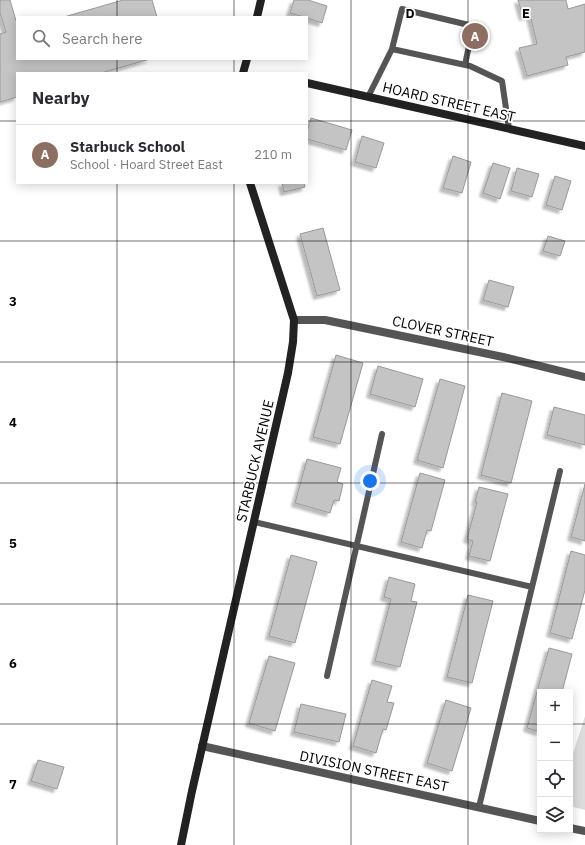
<!DOCTYPE html>
<html lang="en">
<head>
<meta charset="utf-8">
<style>
	body { margin:0; font-family:"IBM Plex Sans",sans-serif; background:#f7f7f7; color:#2b2b33 }
	.controls { position:absolute; right:12px; bottom:12px; display:grid; overflow:hidden; border-radius:0px; box-shadow:0 2px 10px #0003 }
	.controls button { width:36px; height:36px; display:grid; place-items:center; padding:0; border:0; border-bottom:1px solid #e1e1e2; background:#fff; color:#2b2b33; font:20px sans-serif }
	.you { position:absolute; left:370px; top:481px; width:14px; height:14px; margin:-10px; border:3px solid #fff; border-radius:50%; background:#1a73e8; box-shadow:0 0 0 6px #1a73e833 }
	.badge { display:grid; place-items:center; width:26px; height:26px; border-radius:50%; background:#2563eb; color:#fff; font-size:13px; font-weight:700 }
	.pin { position:absolute; translate:-50% -50%; border:2px solid #fff; box-shadow:0 1px 4px #0006 }
	.list { margin:0; padding:0; list-style:none }
	h2 { display:flex; justify-content:space-between; align-items:center; height:52px; margin:0; padding:0 16px; font-size:17px }
	h2 small { font-size:13px; font-weight:400; color:#7c7c81 }
	.list li { display:grid; grid-template-columns:26px 1fr auto; gap:12px; align-items:center; box-sizing:border-box; height:60px; padding:0 16px; border-top:1px solid #e1e1e2 }
	.list b { display:block; font-size:15px; white-space:nowrap }
	.list p { margin:0; font-size:13px; white-space:nowrap; color:#7c7c81 }
	.list em { font-size:13px; font-style:normal; color:#7c7c81 }
	.icon { flex:none; width:22px; height:22px; fill:none; stroke:currentColor; stroke-width:2; stroke-linecap:round; stroke-linejoin:round }
	.map { position:relative; flex:none; width:585px; height:845px; overflow:hidden }
	.search { position:absolute; background:#fff; box-shadow:0 2px 10px #0003; left:16px; top:16px; width:292px; height:44px; display:flex; align-items:center; gap:10px; box-sizing:border-box; padding:0 14px; border-radius:0px; color:#7c7c81; font-size:15px }
	.panel { position:absolute; background:#fff; box-shadow:0 2px 10px #0003; left:16px; top:72px; width:292px; height:112px; border-radius:0px }
	.map>svg:first-child { display:block }
</style>
</head>
<body>
<div class="map">
<svg width="585" height="845" viewBox="0 0 585 845">
	<defs>
		<filter id="shadow"><feDropShadow dx="-3.5" dy="3.5" stdDeviation="1" flood-color="#0004"/></filter>
	</defs>
	<rect width="100%" height="100%" fill="#fff"/>
	<path fill="#dcdcdc" d="M585,716v94l-15,-4v-43z"/>
	<path fill="#c4c4c4" stroke="#999" filter="url(#shadow)" d="M0,0h10l6,21 1,-1v39h133l-49,14h-84v24l-17,5v-68l6,-2 -6,-19z
		M123,0h29l5,17h-93z
		M294,0h14l19,6 -5,17 -15,-5v-1h-3l-14,-4z
		M518,0h48l2,9 17,-5v48l-19,5 2,8 -41,11 -8,-28 18,-4 -7,-29 -7,2z
		M311,118l41,12 -6,20 -39,-11v-7z
		M362,136l22,7 -8,25 -21,-6z
		M453,156l18,6 -9,31 -19,-5z
		M493,163l17,5 -10,31 -17,-6z
		M517,168l22,6 -7,23 -21,-6z
		M555,176l16,5 -9,29 -16,-5z
		M282,183h22l1,4 -21,5z
		M323,228l17,62 -23,6 -17,-62z
		M548,236l17,5 -5,15 -17,-5z
		M489,280l25,7 -6,20 -25,-7z
		M336,355l27,8 -23,81 -27,-7z
		M378,366l45,13 -8,28 -45,-13z
		M440,379l25,7 -22,82 -26,-8z
		M502,393l30,8 -21,82 -30,-8z
		M554,407l31,8v30l-38,-10z
		M307,459l34,9 -4,14 6,2 -4,17 -5,-1 -4,13 -35,-10z
		M420,473l25,7 -14,51 -4,-1 -5,18 -21,-6z
		M585,484v57l-14,-4z
		M479,487l29,7 -18,67 -21,-5 4,-15 -6,-2 10,-37h-2z
		M571,551l14,4v35l-13,49 -22,-6z
		M291,555l26,7 -22,81 -26,-7z
		M389,577l26,7 -4,17 6,1 -17,65 -25,-6 16,-62 -7,-2z
		M468,595l25,6 -21,82 -25,-6z
		M549,648l23,6 -10,38h-22v40l-13,-4z
		M269,656l26,7 -20,68 -26,-8z
		M372,680l20,6 -5,16 7,1 -8,27 -3,-1 -7,24 -23,-7z
		M446,700l25,8 -19,63 -25,-8z
		M301,704l45,10 -7,28 -45,-10z
		M38,760l26,7 -7,22 -26,-8z"/>
	<g fill="none" stroke-linecap="round" stroke-linejoin="round">
		<path stroke="#555" stroke-width="6" d="M392,49l10,-40 71,17 -8,39
			M368,97l24,-48 78,17 32,15 7,48
			M254,522l278,65
			M327,676l55,-242
			M479,807l81,-336"/>
		<path stroke="#555" stroke-width="8" d="M294,320h31l178,37 82,20
			M202,746l338,75
			M570,828l15,3"/>
		<path stroke="#222" stroke-width="8" d="M257,17l4,-17
			M243,73l4,-14
			M307,83l278,63
			M181,845l11,-54 96,-418 5,-31 1,-22 -44,-137"/>
	</g>
	<path fill="none" stroke="#000" stroke-width="1" stroke-opacity="0.55" d="M117,0v17M234,0v17M351,0v845M468,0v845M117,59v14M234,59v14M0,121h17M307,121h278M117,183v662M234,183v662M0,241h585M0,362h585M0,483h585M0,604h585M0,724h540M570,724h15"/>
	<g text-anchor="middle" dominant-baseline="central" stroke-width="3.5" stroke-linejoin="round" paint-order="stroke">
		<g font-size="14" fill="#000" stroke="#fff">
			<text transform="translate(449 102) rotate(13)">HOARD STREET EAST</text>
			<text transform="translate(443 331) rotate(12)">CLOVER STREET</text>
			<text transform="translate(255 461) rotate(-77)">STARBUCK AVENUE</text>
			<text transform="translate(374 771) rotate(12)">DIVISION STREET EAST</text>
		</g>
	</g>
	<g font-size="13" text-anchor="middle" font-weight="bold" fill="#000" stroke="#fff" stroke-width="3.5" stroke-linejoin="round" paint-order="stroke">
		<text x="410" y="18">D</text>
		<text x="526" y="18">E</text>
		<text x="13" y="306">3</text>
		<text x="13" y="427">4</text>
		<text x="13" y="548">5</text>
		<text x="13" y="668">6</text>
		<text x="13" y="789">7</text>
	</g>
</svg>
<div class="controls">
<button>+</button>
<button>−</button>
<button><svg class="icon" aria-label="locate" viewBox="0 0 24 24"><circle cx="12" cy="12" r="6"/><path d="M12 2v4M12 18v4M2 12h4M18 12h4"/></svg></button>
<button><svg class="icon" aria-label="layers" viewBox="0 0 24 24"><path d="M12 4l9 5-9 5-9-5zM3 14l9 5 9-5"/></svg></button>
</div>
<div class="you"></div>
<div class="pin badge" style="left:475px;top:36px;background:#8d6e63">A</div>
<div class="search"><svg class="icon" aria-label="search" viewBox="0 0 24 24"><circle cx="10" cy="10" r="6"/><path d="M15 15l6 6"/></svg>Search here</div>
<section class="panel">
<h2>Nearby<small></small></h2>
<ul class="list">
<li><span class="badge" style="background:#8d6e63">A</span><div><b>Starbuck School</b><p>School · Hoard Street East</p></div><em>210 m</em></li>
</ul>
</section>
</div>
</body>
</html>
